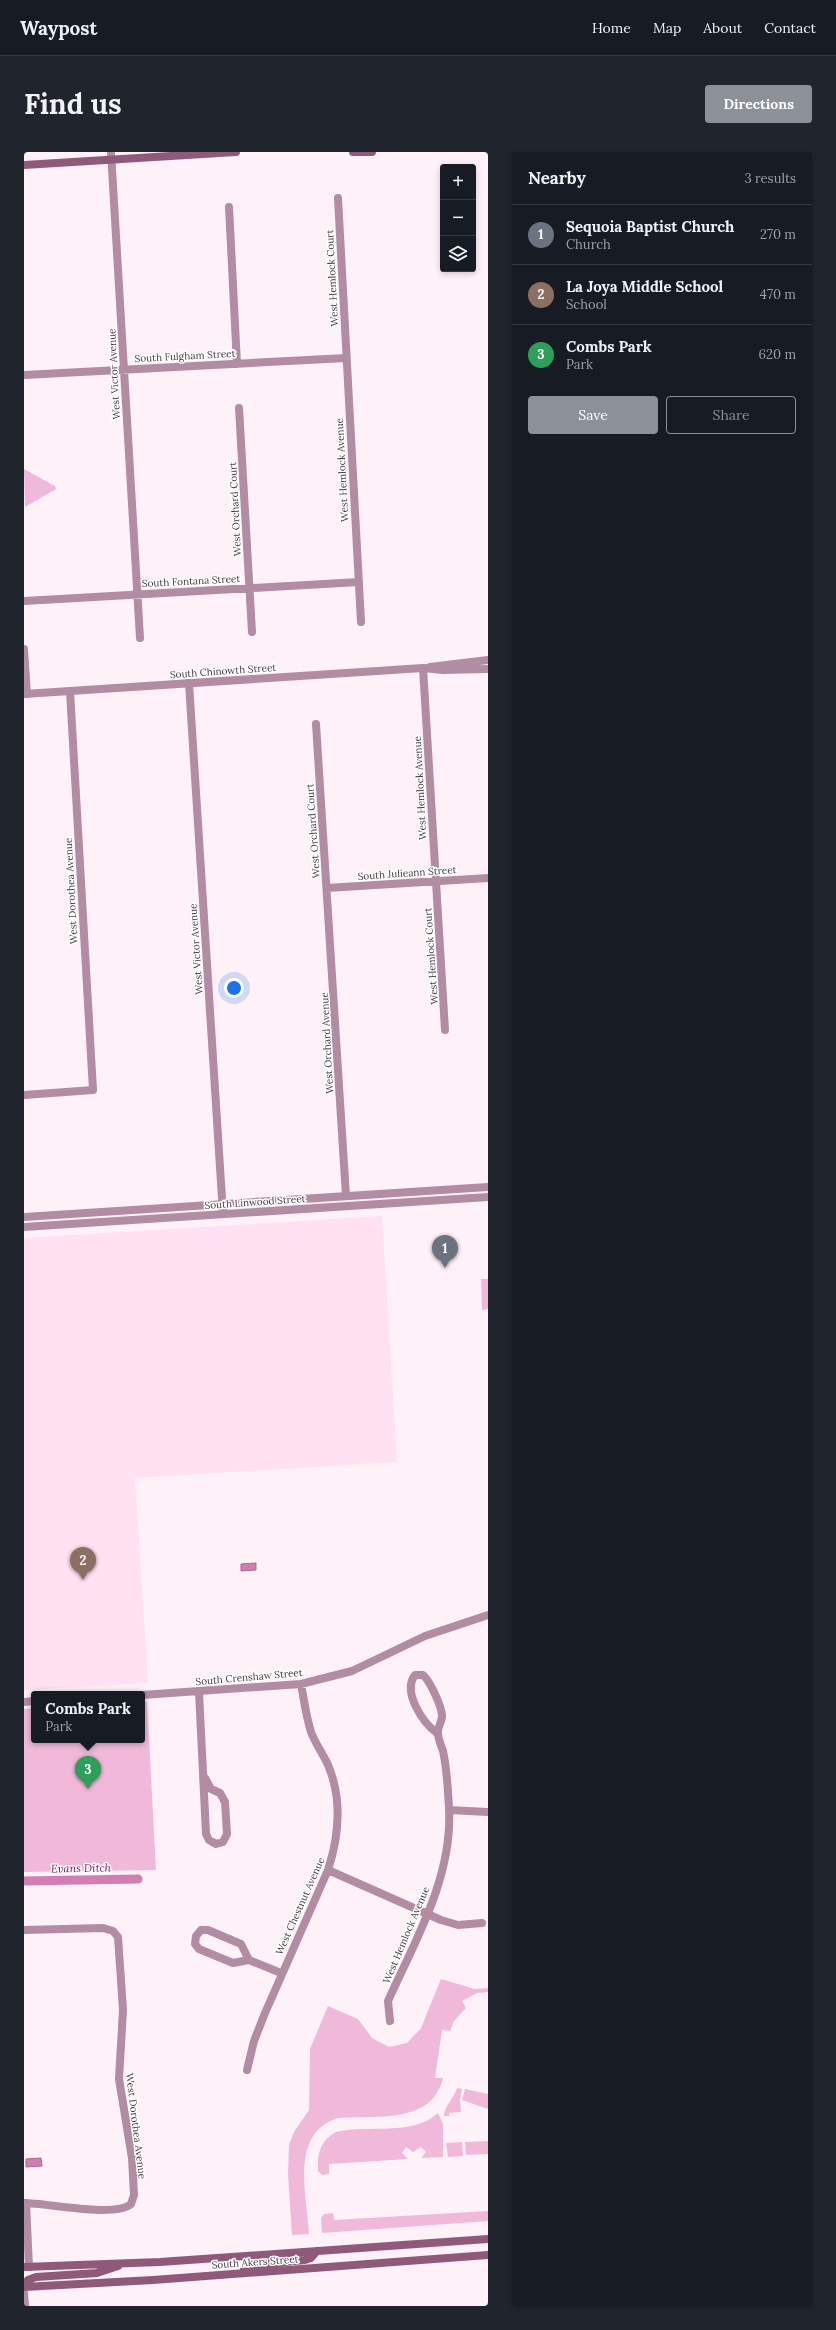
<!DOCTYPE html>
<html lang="en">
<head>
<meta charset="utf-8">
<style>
	body { margin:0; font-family:Lora,serif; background:#20242c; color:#f1f3f6 }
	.controls { position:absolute; right:12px; top:12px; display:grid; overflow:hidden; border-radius:4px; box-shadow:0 2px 6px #0003 }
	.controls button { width:36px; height:36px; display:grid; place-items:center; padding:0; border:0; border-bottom:1px solid #363941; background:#171b24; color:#f1f3f6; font:20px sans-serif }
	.you { position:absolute; left:210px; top:836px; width:14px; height:14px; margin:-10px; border:3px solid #fff; border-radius:50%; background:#1a73e8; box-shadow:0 0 0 6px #1a73e833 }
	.badge { display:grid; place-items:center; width:26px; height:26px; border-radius:50%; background:#8c9099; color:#fff; font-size:13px; font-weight:700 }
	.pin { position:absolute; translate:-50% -33px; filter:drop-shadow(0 1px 2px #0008) }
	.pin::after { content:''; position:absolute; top:21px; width:14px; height:12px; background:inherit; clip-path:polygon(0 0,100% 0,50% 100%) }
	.popup { position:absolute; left:7px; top:1539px; width:114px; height:52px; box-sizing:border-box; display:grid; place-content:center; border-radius:4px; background:#171b24; filter:drop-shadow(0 1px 3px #0005); font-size:13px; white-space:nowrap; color:#9ea1a6 }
	.popup b { font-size:15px; color:#f1f3f6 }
	.popup::after { content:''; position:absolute; left:50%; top:100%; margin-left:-8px; border:8px solid transparent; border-top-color:#171b24 }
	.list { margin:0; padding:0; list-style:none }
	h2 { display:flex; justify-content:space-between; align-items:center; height:52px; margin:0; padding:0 16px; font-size:17px }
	h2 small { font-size:13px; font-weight:400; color:#9ea1a6 }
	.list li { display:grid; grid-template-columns:26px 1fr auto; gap:12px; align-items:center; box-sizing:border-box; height:60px; padding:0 16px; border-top:1px solid #363941 }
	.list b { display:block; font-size:15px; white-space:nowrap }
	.list p { margin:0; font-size:13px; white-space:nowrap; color:#9ea1a6 }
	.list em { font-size:13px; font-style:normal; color:#9ea1a6 }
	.actions { display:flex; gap:8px; padding:12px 16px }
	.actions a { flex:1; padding:9px 0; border:1px solid #8c9099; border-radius:4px; text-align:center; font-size:14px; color:#8c9099 }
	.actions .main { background:#8c9099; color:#fff }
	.icon { flex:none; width:22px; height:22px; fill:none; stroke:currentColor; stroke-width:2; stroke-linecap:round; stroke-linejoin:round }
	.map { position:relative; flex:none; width:464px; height:2154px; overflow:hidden; border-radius:4px }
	header { display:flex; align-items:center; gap:24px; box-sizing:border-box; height:56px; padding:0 20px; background:#171b24; border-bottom:1px solid #363941 }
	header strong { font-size:19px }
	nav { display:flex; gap:22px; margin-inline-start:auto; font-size:14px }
	.intro { display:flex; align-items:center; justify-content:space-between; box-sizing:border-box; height:96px; padding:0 24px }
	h1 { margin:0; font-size:28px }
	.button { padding:10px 18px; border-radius:4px; background:#8c9099; color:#fff; font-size:14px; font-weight:700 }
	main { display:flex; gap:24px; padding:0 24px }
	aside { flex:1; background:#171b24; border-radius:4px; box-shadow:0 2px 6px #0003 }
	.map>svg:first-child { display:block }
</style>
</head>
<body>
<header>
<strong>Waypost</strong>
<nav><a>Home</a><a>Map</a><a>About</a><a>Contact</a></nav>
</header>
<div class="intro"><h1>Find us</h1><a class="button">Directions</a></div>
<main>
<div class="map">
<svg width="464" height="2154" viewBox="0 0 464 2154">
	<rect width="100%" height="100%" fill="#fef2f8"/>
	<path fill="#ffe1f2" d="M358,1064l15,246 -262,16 13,205 -124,7v-452z"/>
	<path fill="#f0b9d9" d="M0,317l31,17 1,3 -31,18z
		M457,1127h7v30l-6,1z
		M118,1550h5l9,168 -132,2v-163l10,-1v32h108z
		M417,1827l34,10 13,-1v4l-11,1 -15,8 4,7 -12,13 -4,10 -8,-1 -7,48h8c-11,47 -68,37 -105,40 -49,15 -31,78 -29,116l-17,1 -4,-61 1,-29 5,-13 15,-22 1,-61 18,-43 30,13 14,19 17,9 18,-4 14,-15z
		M433,1936l5,1 -2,11 1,12 -12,1v3h-5c0,-9 10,-18 13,-28z
		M441,1937l23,5v15l-26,-9z
		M414,1961l5,11v33l-22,1 5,-6 -5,-5 -8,5 -7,-5 -4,6 6,6 -79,5v10l-7,1 -4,-4c-1,-17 2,-30 18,-39 32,-8 76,5 102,-19z
		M464,1989v13l-22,1 -1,-13z
		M438,1990l1,14 -15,1 -2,-14z
		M464,2059v10l-166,12 -1,-15 3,-4 9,-1 1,7z"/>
	<path fill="#d37eb3" stroke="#a86990" d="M232,1411v7l-15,1v-7z
		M17,2006l1,8 -16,1v-8z"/>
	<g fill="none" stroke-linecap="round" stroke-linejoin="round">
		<path stroke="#d37eb3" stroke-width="9" d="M0,1729l114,-2"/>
		<path stroke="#b28ca2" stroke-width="8" d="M87,0l29,486
			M314,46l23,424
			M205,55l8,157
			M0,223l322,-17
			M215,256l13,224
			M0,449l335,-19
			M0,497l3,45
			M399,516l22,362
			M165,531l34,531
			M292,572l30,472
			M303,736l161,-10
			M0,943l69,-5 -23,-399
			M175,1540l7,142 3,6 7,4 7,-2 4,-8 -2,-32 -5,-9 -9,-4 -6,-11
			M118,1543l159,-11 51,-13 73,-35 63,-21
			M0,1550l10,-1
			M425,1658l39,2
			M304,1718l113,50 17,5 24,-2
			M0,1778l79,-2 10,3 5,6 5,73 -4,69 13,79 2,37 -3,9c-16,14 -84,-1 -107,-1
			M177,1778h7l33,14 8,16 -16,3 -34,-14 -4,-5 1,-8z
			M225,1808l32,13
			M366,1869l-2,-20c27,-60 65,-124 61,-193 -1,-18 -2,-39 -6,-57 -2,-6 -5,-12 -5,-18 -1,-5 4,-11 4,-17 0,-9 -12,-35 -19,-41h-8c-13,17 8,48 22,58
			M223,1918l7,-29 11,-28 63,-143c11,-34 14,-72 0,-105 -5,-11 -13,-22 -17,-33 -5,-16 -7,-32 -10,-48
			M2,2051l3,64
			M0,2141l1,13"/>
		<path stroke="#b28ca2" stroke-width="8" d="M406,515l58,-7
			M0,542l399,-26 20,2 45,-1
			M0,1065l464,-30
			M0,1075l464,-30"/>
		<path stroke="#8f597a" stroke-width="8" d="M329,0h19
			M0,13l212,-13
			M0,2115l136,-5 328,-23
			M220,2118l20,-6 41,-4 6,-2 6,-7
			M0,2134l4,-6 8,-3 61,-4 21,-7
			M0,2135l129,-7 335,-25"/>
	</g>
	<g text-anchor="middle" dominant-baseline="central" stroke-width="3" stroke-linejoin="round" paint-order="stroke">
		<g font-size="10" fill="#44383f" stroke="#fff">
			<text transform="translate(308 126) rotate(-93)">West Hemlock Court</text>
			<text transform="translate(161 204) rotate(-3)">South Fulgham Street</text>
			<text transform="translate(90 222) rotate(-93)">West Victor Avenue</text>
			<text transform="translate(318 318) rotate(-93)">West Hemlock Avenue</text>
			<text transform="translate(211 357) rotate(-93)">West Orchard Court</text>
			<text transform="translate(167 429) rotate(-3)">South Fontana Street</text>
			<text transform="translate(199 519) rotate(-4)">South Chinowth Street</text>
			<text transform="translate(396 636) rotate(-93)">West Hemlock Avenue</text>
			<text transform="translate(289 679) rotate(-94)">West Orchard Court</text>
			<text transform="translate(383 721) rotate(-4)">South Julieann Street</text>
			<text transform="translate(47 739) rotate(-93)">West Dorothea Avenue</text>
			<text transform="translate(172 797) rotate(-94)">West Victor Avenue</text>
			<text transform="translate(407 804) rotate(-94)">West Hemlock Court</text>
			<text transform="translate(303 891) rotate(-93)">West Orchard Avenue</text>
			<text transform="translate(231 1050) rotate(-4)">South Linwood Street</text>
			<text transform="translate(225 1525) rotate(-5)">South Crenshaw Street</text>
			<text transform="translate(276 1754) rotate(-66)">West Chestnut Avenue</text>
			<text transform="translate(382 1783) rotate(-67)">West Hemlock Avenue</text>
			<text transform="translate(112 1974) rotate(83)">West Dorothea Avenue</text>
			<text transform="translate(231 2110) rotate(-4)">South Akers Street</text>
		</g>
		<g font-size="11" font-style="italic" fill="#750e58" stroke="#fff">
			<text transform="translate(57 1716) rotate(-1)">Evans Ditch</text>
		</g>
	</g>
</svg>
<div class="controls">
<button>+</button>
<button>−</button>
<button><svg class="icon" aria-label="layers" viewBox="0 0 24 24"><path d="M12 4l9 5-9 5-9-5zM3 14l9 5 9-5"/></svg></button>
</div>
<div class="you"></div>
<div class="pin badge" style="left:421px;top:1116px;background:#6b7280">1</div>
<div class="pin badge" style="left:59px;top:1428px;background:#8d6e63">2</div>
<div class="pin badge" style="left:64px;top:1637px;background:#2e9e5b">3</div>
<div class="popup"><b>Combs Park</b>Park</div>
</div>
<aside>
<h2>Nearby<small>3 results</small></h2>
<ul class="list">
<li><span class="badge" style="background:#6b7280">1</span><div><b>Sequoia Baptist Church</b><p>Church</p></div><em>270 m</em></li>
<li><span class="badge" style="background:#8d6e63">2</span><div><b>La Joya Middle School</b><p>School</p></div><em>470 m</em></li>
<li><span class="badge" style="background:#2e9e5b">3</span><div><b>Combs Park</b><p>Park</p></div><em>620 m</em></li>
</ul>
<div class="actions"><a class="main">Save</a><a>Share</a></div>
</aside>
</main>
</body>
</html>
